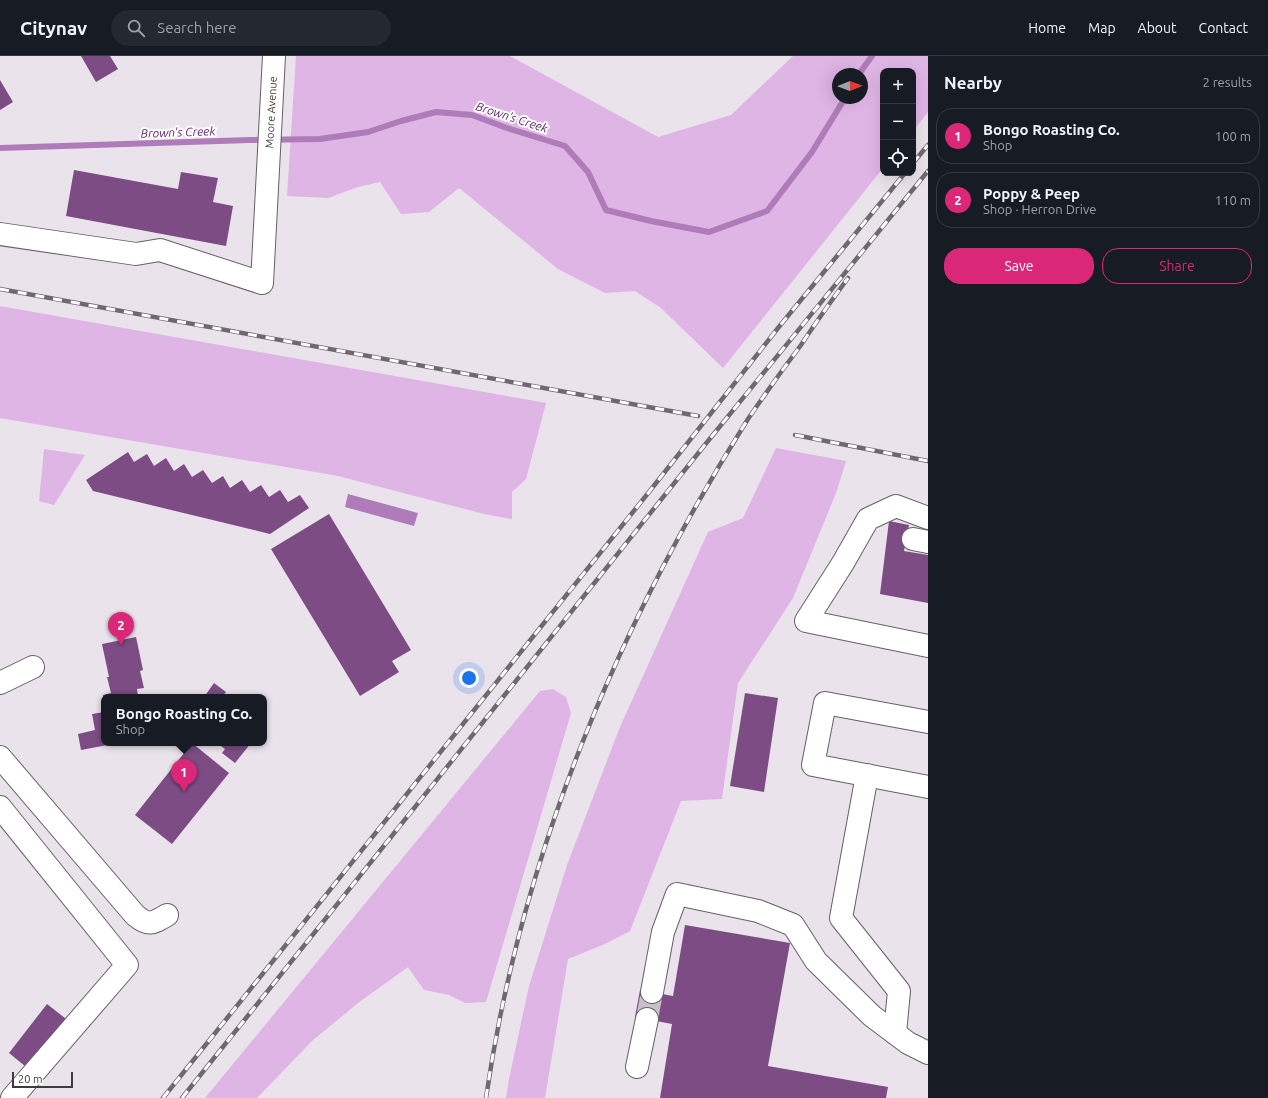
<!DOCTYPE html>
<html lang="en">
<head>
<meta charset="utf-8">
<style>
	body { margin:0; font-family:Ubuntu,sans-serif; background:#242831; color:#f1f3f6 }
	.controls { position:absolute; right:12px; top:12px; display:grid; overflow:hidden; border-radius:8px; box-shadow:0 4px 16px #0002 }
	.controls button { width:36px; height:36px; display:grid; place-items:center; padding:0; border:0; border-bottom:1px solid #363941; background:#171b24; color:#f1f3f6; font:20px sans-serif }
	.compass { position:absolute; left:832px; top:12px; width:36px; height:36px; border-radius:50%; background:#171b24; box-shadow:0 4px 16px #0002; rotate:89deg }
	.scale { position:absolute; left:12px; bottom:10px; width:61px; box-sizing:border-box; padding-left:4px; border:2px solid #3e3b3e; border-top:0; font-size:11px; line-height:14px; white-space:nowrap; color:#3e3b3e; -webkit-text-stroke:3px #fff; paint-order:stroke }
	.you { position:absolute; left:469px; top:622px; width:14px; height:14px; margin:-10px; border:3px solid #fff; border-radius:50%; background:#1a73e8; box-shadow:0 0 0 6px #1a73e833 }
	.badge { display:grid; place-items:center; width:26px; height:26px; border-radius:50%; background:#db2777; color:#fff; font-size:13px; font-weight:700 }
	.pin { position:absolute; translate:-50% -33px; filter:drop-shadow(0 1px 2px #0008) }
	.pin::after { content:''; position:absolute; top:21px; width:14px; height:12px; background:inherit; clip-path:polygon(0 0,100% 0,50% 100%) }
	.popup { position:absolute; left:101px; top:638px; width:166px; height:52px; box-sizing:border-box; display:grid; place-content:center; border-radius:8px; background:#171b24; filter:drop-shadow(0 1px 3px #0005); font-size:13px; white-space:nowrap; color:#9ea1a6 }
	.popup b { font-size:15px; color:#f1f3f6 }
	.popup::after { content:''; position:absolute; left:50%; top:100%; margin-left:-8px; border:8px solid transparent; border-top-color:#171b24 }
	.list { margin:0; padding:0; list-style:none }
	h2 { display:flex; justify-content:space-between; align-items:center; height:52px; margin:0; padding:0 16px; font-size:17px }
	h2 small { font-size:13px; font-weight:400; color:#9ea1a6 }
	.list li { display:grid; grid-template-columns:26px 1fr auto; gap:12px; align-items:center; box-sizing:border-box; height:56px; margin:0 8px 8px; padding:0 8px; border:1px solid #363941; border-radius:16px }
	.list b { display:block; font-size:15px; white-space:nowrap }
	.list p { margin:0; font-size:13px; white-space:nowrap; color:#9ea1a6 }
	.list em { font-size:13px; font-style:normal; color:#9ea1a6 }
	.actions { display:flex; gap:8px; padding:12px 16px }
	.actions a { flex:1; padding:9px 0; border:1px solid #db2777; border-radius:16px; text-align:center; font-size:14px; color:#db2777 }
	.actions .main { background:#db2777; color:#fff }
	.icon { flex:none; width:22px; height:22px; fill:none; stroke:currentColor; stroke-width:2; stroke-linecap:round; stroke-linejoin:round }
	.map { position:relative; flex:none; width:928px; height:1042px; overflow:hidden }
	header { display:flex; align-items:center; gap:24px; box-sizing:border-box; height:56px; padding:0 20px; background:#171b24; border-bottom:1px solid #363941 }
	header strong { font-size:19px }
	nav { display:flex; gap:22px; margin-inline-start:auto; font-size:14px }
	.search { width:280px; height:36px; background:#242831; display:flex; align-items:center; gap:10px; box-sizing:border-box; padding:0 14px; border-radius:22px; color:#9ea1a6; font-size:15px }
	main { display:flex }
	aside { flex:1; background:#171b24 }
	.map>svg:first-child { display:block }
</style>
</head>
<body>
<header>
<strong>Citynav</strong>
<div class="search"><svg class="icon" aria-label="search" viewBox="0 0 24 24"><circle cx="10" cy="10" r="6"/><path d="M15 15l6 6"/></svg>Search here</div>
<nav><a>Home</a><a>Map</a><a>About</a><a>Contact</a></nav>
</header>
<main>
<div class="map">
<svg width="928" height="1042" viewBox="0 0 928 1042">
	<rect width="100%" height="100%" fill="#eae3eb"/>
	<path fill="#dfb5e6" fill-rule="evenodd" d="M296,0h214l148,81 73,-22 62,-59h135v56l-15,19v-60h-30v97l-160,200 -62,-60 -26,-17 -30,2 -47,-24 -99,-81 -30,24 -28,2 -21,-32 -22,5 -30,11 -41,-2zM838,18h24v24h-24z
		M0,250l546,97 -20,76 -14,13v27l-28,-5 -146,-38 -338,-58z
		M776,392l70,13 -10,32 -43,105 -55,85 -16,116 -41,2 -51,130 -25,13 -37,15 -23,139h-39l3,-19 20,-93 38,-121 53,-138 88,-195 35,-14z
		M44,393l41,6 -31,50 -15,-4z
		M553,633l13,8 5,16 -85,289 -21,1 -16,-8 -25,-5 -16,-23 -50,36 -46,38 -55,57h-52l335,-407z"/>
	<path fill="#af7cb9" d="M348,438l70,19 -4,13 -69,-19z"/>
	<g fill="none" stroke-linecap="round" stroke-linejoin="round">
		<path stroke="#af7cb9" stroke-width="6" d="M859,18l13,-18
			M0,92l250,-8 70,-1 48,-7 33,-11 35,-9 36,3 35,13 58,18 23,26 18,38 45,11 58,11 58,-21 45,-59 33,-54"/>
	</g>
	<path fill="#7d4c85" d="M81,0h29l8,13 -22,13z
		M0,24l13,22 -13,8z
		M74,114l104,19 3,-17 37,6 -5,24 20,4 -7,40 -160,-30z
		M128,396l6,10 13,-8 7,12 12,-8 8,13 10,-7 8,13 11,-7 9,13 11,-7 7,12 12,-8 8,12 11,-7 8,12 11,-7 8,12 12,-7 9,13 -39,26 -177,-43 -7,-11z
		M329,458l82,136 -19,11 7,11 -39,24 -89,-147z
		M889,465l20,4 -5,26 24,4v48l-48,-9z
		M136,581l7,33 -3,1 4,17 -7,1 1,8h-35v-2l8,-2 -4,-16h2l-7,-33z
		M214,627l12,9 -4,5h-18z
		M745,637l33,5 -14,94 -34,-6z
		M104,656v31l9,1 -32,6 -3,-16 17,-4 -3,-16z
		M192,687l37,30 -57,71 -37,-29z
		M217,687h34l-16,20 -13,-10 3,-4z
		M685,869l105,18 -22,123 120,21 -2,11h-226l12,-74 -37,-7 5,-27 33,6z
		M47,948l23,18 -39,49 -22,-18z"/>
	<g fill="none" stroke-linecap="round" stroke-linejoin="round">
		<path stroke="#c8c1c8" stroke-width="22" stroke-dasharray="22 11" stroke-linecap="butt" d="M647,963l5,-27"/>
		<g stroke="#666067" stroke-width="24">
			<g id="minor">
				<path id="s1" d="M0,178l136,20 24,-4 102,33 12,-227"/>
				<path d="M928,462l-32,-12 -28,13 -25,44 -37,58 122,25"/>
				<path d="M913,483l15,3"/>
				<path d="M0,627l33,-16"/>
				<path d="M928,666l-103,-19 -12,62 115,22"/>
				<path d="M0,701l135,158c13,11 17,9 32,0"/>
				<path d="M867,719l-26,143 58,73 -4,42"/>
				<path d="M0,751l127,158 -115,133"/>
				<path d="M652,936l11,-60 14,-38 81,17 35,14 23,36 56,55 36,27 20,10"/>
				<path d="M637,1011l10,-48"/>
			</g>
		</g>
		<use href="#minor" stroke="#fff" stroke-width="22"/>
		<g stroke="#6e696e" stroke-width="4.5">
			<path id="rail" d="M913,107l15,-18
				M0,233l698,127
				M795,379l133,26
				M163,1042l486,-606 129,-164 127,-155
				M182,1042l526,-657 220,-270
				M486,1042c35,-242 132,-473 262,-679 17,-25 35,-50 53,-74 15,-23 31,-45 47,-67"/>
		</g>
		<use href="#rail" stroke="#fff" stroke-width="3" stroke-dasharray="9" stroke-linecap="butt"/>
	</g>
	<g text-anchor="middle" dominant-baseline="central" stroke-width="4" stroke-linejoin="round" paint-order="stroke">
		<g font-size="11" fill="#3e3b3e" stroke="#fff">
			<text stroke="none"><textPath href="#s1" startOffset="440">Moore Avenue</textPath></text>
		</g>
		<g font-size="12" font-style="italic" fill="#61216c" stroke="#fff">
			<text transform="translate(512 61) rotate(18)">Brown's Creek</text>
			<text transform="translate(178 76) rotate(-2)">Brown's Creek</text>
		</g>
	</g>
</svg>
<div class="controls">
<button>+</button>
<button>−</button>
<button><svg class="icon" aria-label="locate" viewBox="0 0 24 24"><circle cx="12" cy="12" r="6"/><path d="M12 2v4M12 18v4M2 12h4M18 12h4"/></svg></button>
</div>
<svg class="compass" viewBox="-18 -18 36 36"><path d="M0-13l5 13h-10z" fill="#e53935"/><path d="M0 13l5-13h-10z" fill="#9ea1a6"/></svg>
<div class="scale">20 m</div>
<div class="you"></div>
<div class="pin badge" style="left:184px;top:736px">1</div>
<div class="popup"><b>Bongo Roasting Co.</b>Shop</div>
<div class="pin badge" style="left:121px;top:589px">2</div>
</div>
<aside>
<h2>Nearby<small>2 results</small></h2>
<ul class="list">
<li><span class="badge">1</span><div><b>Bongo Roasting Co.</b><p>Shop</p></div><em>100 m</em></li>
<li><span class="badge">2</span><div><b>Poppy &amp; Peep</b><p>Shop · Herron Drive</p></div><em>110 m</em></li>
</ul>
<div class="actions"><a class="main">Save</a><a>Share</a></div>
</aside>
</main>
</body>
</html>
